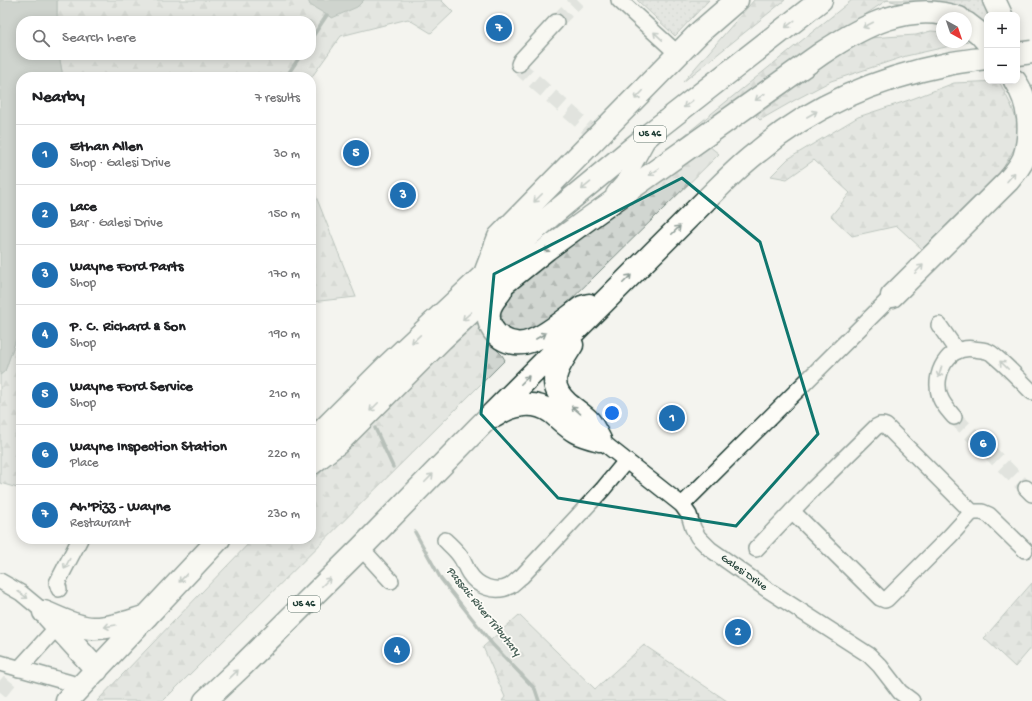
<!DOCTYPE html>
<html lang="en">
<head>
<meta charset="utf-8">
<style>
	body { margin:0; font-family:"Gochi Hand",sans-serif; background:#f2f2f2; color:#202124 }
	.controls { position:absolute; right:12px; top:12px; display:grid; overflow:hidden; border-radius:8px; box-shadow:0 2px 10px #0003 }
	.controls button { width:36px; height:36px; display:grid; place-items:center; padding:0; border:0; border-bottom:1px solid #e0e0e0; background:#fff; color:#202124; font:20px sans-serif }
	.compass { position:absolute; left:936px; top:12px; width:36px; height:36px; border-radius:50%; background:#fff; box-shadow:0 2px 10px #0003; rotate:140deg }
	.you { position:absolute; left:612px; top:413px; width:14px; height:14px; margin:-10px; border:3px solid #fff; border-radius:50%; background:#1a73e8; box-shadow:0 0 0 6px #1a73e833 }
	.badge { display:grid; place-items:center; width:26px; height:26px; border-radius:50%; background:#1f6fb2; color:#fff; font-size:13px; font-weight:700 }
	.pin { position:absolute; translate:-50% -50%; border:2px solid #fff; box-shadow:0 1px 4px #0006 }
	.list { margin:0; padding:0; list-style:none }
	h2 { display:flex; justify-content:space-between; align-items:center; height:52px; margin:0; padding:0 16px; font-size:17px }
	h2 small { font-size:13px; font-weight:400; color:#757577 }
	.list li { display:grid; grid-template-columns:26px 1fr auto; gap:12px; align-items:center; box-sizing:border-box; height:60px; padding:0 16px; border-top:1px solid #e0e0e0 }
	.list b { display:block; font-size:15px; white-space:nowrap }
	.list p { margin:0; font-size:13px; white-space:nowrap; color:#757577 }
	.list em { font-size:13px; font-style:normal; color:#757577 }
	.icon { flex:none; width:22px; height:22px; fill:none; stroke:currentColor; stroke-width:2; stroke-linecap:round; stroke-linejoin:round }
	.map { position:relative; flex:none; width:1032px; height:701px; overflow:hidden }
	.search { position:absolute; background:#fff; box-shadow:0 2px 10px #0003; left:16px; top:16px; width:300px; height:44px; display:flex; align-items:center; gap:10px; box-sizing:border-box; padding:0 14px; border-radius:16px; color:#757577; font-size:15px }
	.panel { position:absolute; background:#fff; box-shadow:0 2px 10px #0003; left:16px; top:72px; width:300px; height:472px; border-radius:16px }
	.map>svg:first-child { display:block }
</style>
</head>
<body>
<div class="map">
<svg width="1032" height="701" viewBox="0 0 1032 701">
	<defs>
		<pattern id="grass-dots" width="8" height="8" patternUnits="userSpaceOnUse"><rect width="8" height="8" fill="#d1d6d1"/><path d="M2 2h.1M6 6h.1" fill="none" stroke="#b3b9b4" stroke-width="1.8" stroke-linecap="round"/></pattern>
		<pattern id="forest-firs" width="22" height="20" patternUnits="userSpaceOnUse"><rect width="22" height="20" fill="#d1d6d1"/><path d="M5 1l3.5 6h-7zM16 11l3.5 6h-7z" fill="#b3b9b4"/></pattern>
	</defs>
	<rect width="100%" height="100%" fill="#f4f4ef"/>
	<filter id="ink" filterUnits="userSpaceOnUse"><feTurbulence type="fractalNoise" baseFrequency=".025" numOctaves="2"/><feDisplacementMap in="SourceGraphic" scale="8" xChannelSelector="R" yChannelSelector="G"/><feConvolveMatrix kernelMatrix="1 2 1 2 8 2 1 2 1" color-interpolation-filters="sRGB"/></filter>
	<g filter="url(#ink)">
		<path fill="url(#grass-dots)" stroke="#788a82" d="M637,0h72l-34,36z
			M887,0h97l6,15h-3v11l-84,-22z"/>
		<path fill="url(#forest-firs)" stroke="#788a82" d="M57,0h384l12,12 -22,21 -23,-14 -67,17 -30,42 -248,-1 -4,-22h252v-34h-254z
			M754,0h31l-102,82z
			M852,0h35l-207,139z
			M931,31l11,1v10h24v-1l2,1 -62,14 -75,25 -36,19 -35,20 -4,-4 62,-46 40,-26 11,-6 47,-3z
			M999,81l12,24 11,30 -20,35 -80,79 -25,-23 -45,10 -21,-20 19,-23 -36,-33 -27,19 -16,-3 17,-17 70,-42 54,-18 42,-16z
			M709,146l10,8 -181,178 -20,5 -19,-13 1,-21 7,-10 101,-77z
			M311,184l45,113 -45,5z
			M21,325v164l-21,-6v-108l5,-4z
			M474,325h5l3,2 8,16 12,12 3,5 -342,341h-66l156,-162h58v-57l154,-151z
			M1032,583v64l-17,20 -31,-29z
			M519,615l76,74 49,-44 83,56h-225l3,-4 -22,-50z"/>
		<path fill="#a3aea7" stroke="#6e8179" d="M0,0h57v21h-36v34h38l4,22h-42v248l-16,46 -5,4z
			M308,0h56l-7,7 -25,11 -22,-13z"/>
		<g fill="none" stroke-linecap="round" stroke-linejoin="round">
			<path stroke="#6e8179" stroke-width="3.5" d="M311,39l16,-24
				M285,77l3,-3 13,-19
				M375,428l18,39
				M415,532l26,47 52,66 42,44 4,12"/>
			<path stroke="#c9cfca" stroke-width="15" stroke-dasharray="15 8" stroke-linecap="butt" d="M556,22l22,-22
				M519,64l2,5 13,12 64,56
				M954,417l72,71
				M0,692l19,-23"/>
			<g stroke="#1f3d34" stroke-width="18">
				<g id="minor">
					<path d="M619,0l60,55"/>
					<path d="M519,64l2,-4 35,-38"/>
					<path d="M614,193l12,-14 21,-38"/>
					<path d="M939,325l18,26"/>
					<path d="M954,417c-5,-6 -11,-12 -14,-20 -8,-23 8,-52 34,-48 5,1 11,1 15,3 3,1 5,4 8,6 12,10 23,22 35,34"/>
					<path id="s1" d="M600,440l82,65 7,10 4,13 5,9 12,12 55,39 104,67 11,11 20,26 12,9"/>
					<path d="M1026,488l6,6"/>
					<path d="M682,505l210,-209"/>
					<path d="M792,511l88,87 5,2 2,-1 63,-63 22,-24"/>
					<path d="M445,540c5,5 11,10 15,16 4,5 5,11 9,17 8,13 26,21 41,13 4,-3 8,-7 12,-10l81,-87 23,-28"/>
					<path d="M361,548l30,33"/>
					<path d="M756,549l58,-61 62,-61 4,-2h3l3,1 86,86h10l7,3 36,35"/>
					<path d="M0,581l21,12 23,19"/>
					<path d="M59,589l-2,-6 23,-44"/>
					<path d="M0,663l81,23"/>
					<path d="M19,669l39,-43 5,-6"/>
				</g>
			</g>
			<g stroke="#1f3d34" stroke-width="25">
				<path id="highway" d="M994,0l7,15
					M966,23l13,10 8,9
					M486,271l13,-34 201,-205 37,-32
					M501,291c-5,7 -11,12 -12,21 -3,23 22,37 42,29 17,-6 36,-23 51,-34l7,-2
					M892,296l116,-115c6,-7 12,-14 16,-23 8,-26 6,-55 -9,-77
					M572,345c-13,21 -28,37 -5,58 7,6 15,11 22,18 4,5 8,13 11,19
					M495,416c17,-12 39,-16 56,-4 9,7 16,15 25,20 7,4 16,6 24,8
					M311,442l77,-77 97,-91 69,-61 97,-80 170,-133
					M311,464l27,-21 104,-104 43,-40 62,-50 44,-32 231,-164c39,-26 88,-53 137,-35
					M44,612c15,6 35,17 51,16 18,0 35,-7 52,-12
					M48,616l49,54
					M67,701l152,-162
					M205,701l36,-34 120,-119 117,-120 240,-240c13,-13 26,-26 41,-37 53,-45 120,-73 189,-87 13,-3 26,-4 39,-6"/>
			</g>
			<use href="#minor" stroke="#fdfcf7" stroke-width="15"/>
			<use href="#highway" stroke="#fdfcf7" stroke-width="22"/>
			<g stroke="#1f3d34" stroke-width="25" stroke-linecap="butt">
				<path id="highway-bridge" d="M1017,54l15,-2"/>
			</g>
			<use href="#highway-bridge" stroke="#fdfcf7" stroke-width="22"/>
		</g>
		<defs><path id="oneway-shaft" d="M-6 0H5M1.5-3L5.5 0L1.5 3" fill="none" stroke-width="1.6" stroke-linecap="round" stroke-linejoin="round"/></defs>
		<g stroke="#8e9c96">
			<use href="#oneway-shaft" transform="translate(790 24) rotate(142)"/>
			<use href="#oneway-shaft" transform="translate(868 25) rotate(153)"/>
			<use href="#oneway-shaft" transform="translate(658 36) rotate(-137)"/>
			<use href="#oneway-shaft" transform="translate(639 95) rotate(134)"/>
			<use href="#oneway-shaft" transform="translate(760 97) rotate(145)"/>
			<use href="#oneway-shaft" transform="translate(688 104) rotate(142)"/>
			<use href="#oneway-shaft" transform="translate(812 114) rotate(-30)"/>
			<use href="#oneway-shaft" transform="translate(654 172) rotate(145)"/>
			<use href="#oneway-shaft" transform="translate(1011 177) rotate(-49)"/>
			<use href="#oneway-shaft" transform="translate(586 186) rotate(140)"/>
			<use href="#oneway-shaft" transform="translate(538 198) rotate(135)"/>
			<use href="#oneway-shaft" transform="translate(676 230) rotate(-45)"/>
			<use href="#oneway-shaft" transform="translate(549 248) rotate(142)"/>
			<use href="#oneway-shaft" transform="translate(919 269) rotate(-45)"/>
			<use href="#oneway-shaft" transform="translate(627 279) rotate(-45)"/>
			<use href="#oneway-shaft" transform="translate(467 316) rotate(138)"/>
			<use href="#oneway-shaft" transform="translate(541 336) rotate(-30)"/>
			<use href="#oneway-shaft" transform="translate(416 339) rotate(137)"/>
			<use href="#oneway-shaft" transform="translate(1004 365) rotate(-136)"/>
			<use href="#oneway-shaft" transform="translate(940 372) rotate(106)"/>
			<use href="#oneway-shaft" transform="translate(525 380) rotate(-45)"/>
			<use href="#oneway-shaft" transform="translate(374 407) rotate(135)"/>
			<use href="#oneway-shaft" transform="translate(576 410) rotate(-139)"/>
			<use href="#oneway-shaft" transform="translate(429 478) rotate(-46)"/>
			<use href="#oneway-shaft" transform="translate(67 564) rotate(118)"/>
			<use href="#oneway-shaft" transform="translate(183 578) rotate(133)"/>
			<use href="#oneway-shaft" transform="translate(326 582) rotate(-45)"/>
			<use href="#oneway-shaft" transform="translate(23 595) rotate(35)"/>
			<use href="#oneway-shaft" transform="translate(110 626) rotate(170)"/>
			<use href="#oneway-shaft" transform="translate(234 674) rotate(-44)"/>
		</g>
	</g>
	<path d="M0 0H1032V701H0ZM682,178l78,64 58,192 -82,92 -178,-28 -77,-84 13,-140z" fill="#f4f4ef" fill-opacity=".55" fill-rule="evenodd"/>
	<path fill="none" stroke="#0f766e" stroke-width="3" stroke-linejoin="round" d="M682,178l78,64 58,192 -82,92 -178,-28 -77,-84 13,-140z"/>
	<g text-anchor="middle" dominant-baseline="central" stroke-width="3.5" stroke-linejoin="round" paint-order="stroke">
		<g fill="#fdfcf7" stroke="#62766e" stroke-width="1">
			<rect x="634" y="126" width="32" height="16" rx="3"/>
			<rect x="288" y="596" width="32" height="16" rx="3"/>
		</g>
		<g font-size="10" font-weight="bold" fill="#1f3d34">
			<text x="650" y="134">US 46</text>
			<text x="304" y="604">US 46</text>
		</g>
		<g font-size="11" fill="#1f3d34" stroke="#fdfcf7">
			<text stroke="none"><textPath href="#s1" startOffset="199">Galesi Drive</textPath></text>
		</g>
		<g font-size="12" font-style="italic" fill="#475f56" stroke="#fdfcf7">
			<text transform="translate(483 612) rotate(51)">Passaic River Tributary</text>
		</g>
	</g>
</svg>
<div class="controls">
<button>+</button>
<button>−</button>
</div>
<svg class="compass" viewBox="-18 -18 36 36"><path d="M0-13l5 13h-10z" fill="#e53935"/><path d="M0 13l5-13h-10z" fill="#757577"/></svg>
<div class="you"></div>
<div class="pin badge" style="left:672px;top:418px">1</div>
<div class="pin badge" style="left:738px;top:632px">2</div>
<div class="pin badge" style="left:403px;top:195px">3</div>
<div class="pin badge" style="left:397px;top:650px">4</div>
<div class="pin badge" style="left:356px;top:153px">5</div>
<div class="pin badge" style="left:983px;top:444px">6</div>
<div class="pin badge" style="left:499px;top:28px">7</div>
<div class="search"><svg class="icon" aria-label="search" viewBox="0 0 24 24"><circle cx="10" cy="10" r="6"/><path d="M15 15l6 6"/></svg>Search here</div>
<section class="panel">
<h2>Nearby<small>7 results</small></h2>
<ul class="list">
<li><span class="badge">1</span><div><b>Ethan Allen</b><p>Shop · Galesi Drive</p></div><em>30 m</em></li>
<li><span class="badge">2</span><div><b>Lace</b><p>Bar · Galesi Drive</p></div><em>150 m</em></li>
<li><span class="badge">3</span><div><b>Wayne Ford Parts</b><p>Shop</p></div><em>170 m</em></li>
<li><span class="badge">4</span><div><b>P. C. Richard &amp; Son</b><p>Shop</p></div><em>190 m</em></li>
<li><span class="badge">5</span><div><b>Wayne Ford Service</b><p>Shop</p></div><em>210 m</em></li>
<li><span class="badge">6</span><div><b>Wayne Inspection Station</b><p>Place</p></div><em>220 m</em></li>
<li><span class="badge">7</span><div><b>Ah'Pizz - Wayne</b><p>Restaurant</p></div><em>230 m</em></li>
</ul>
</section>
</div>
</body>
</html>
